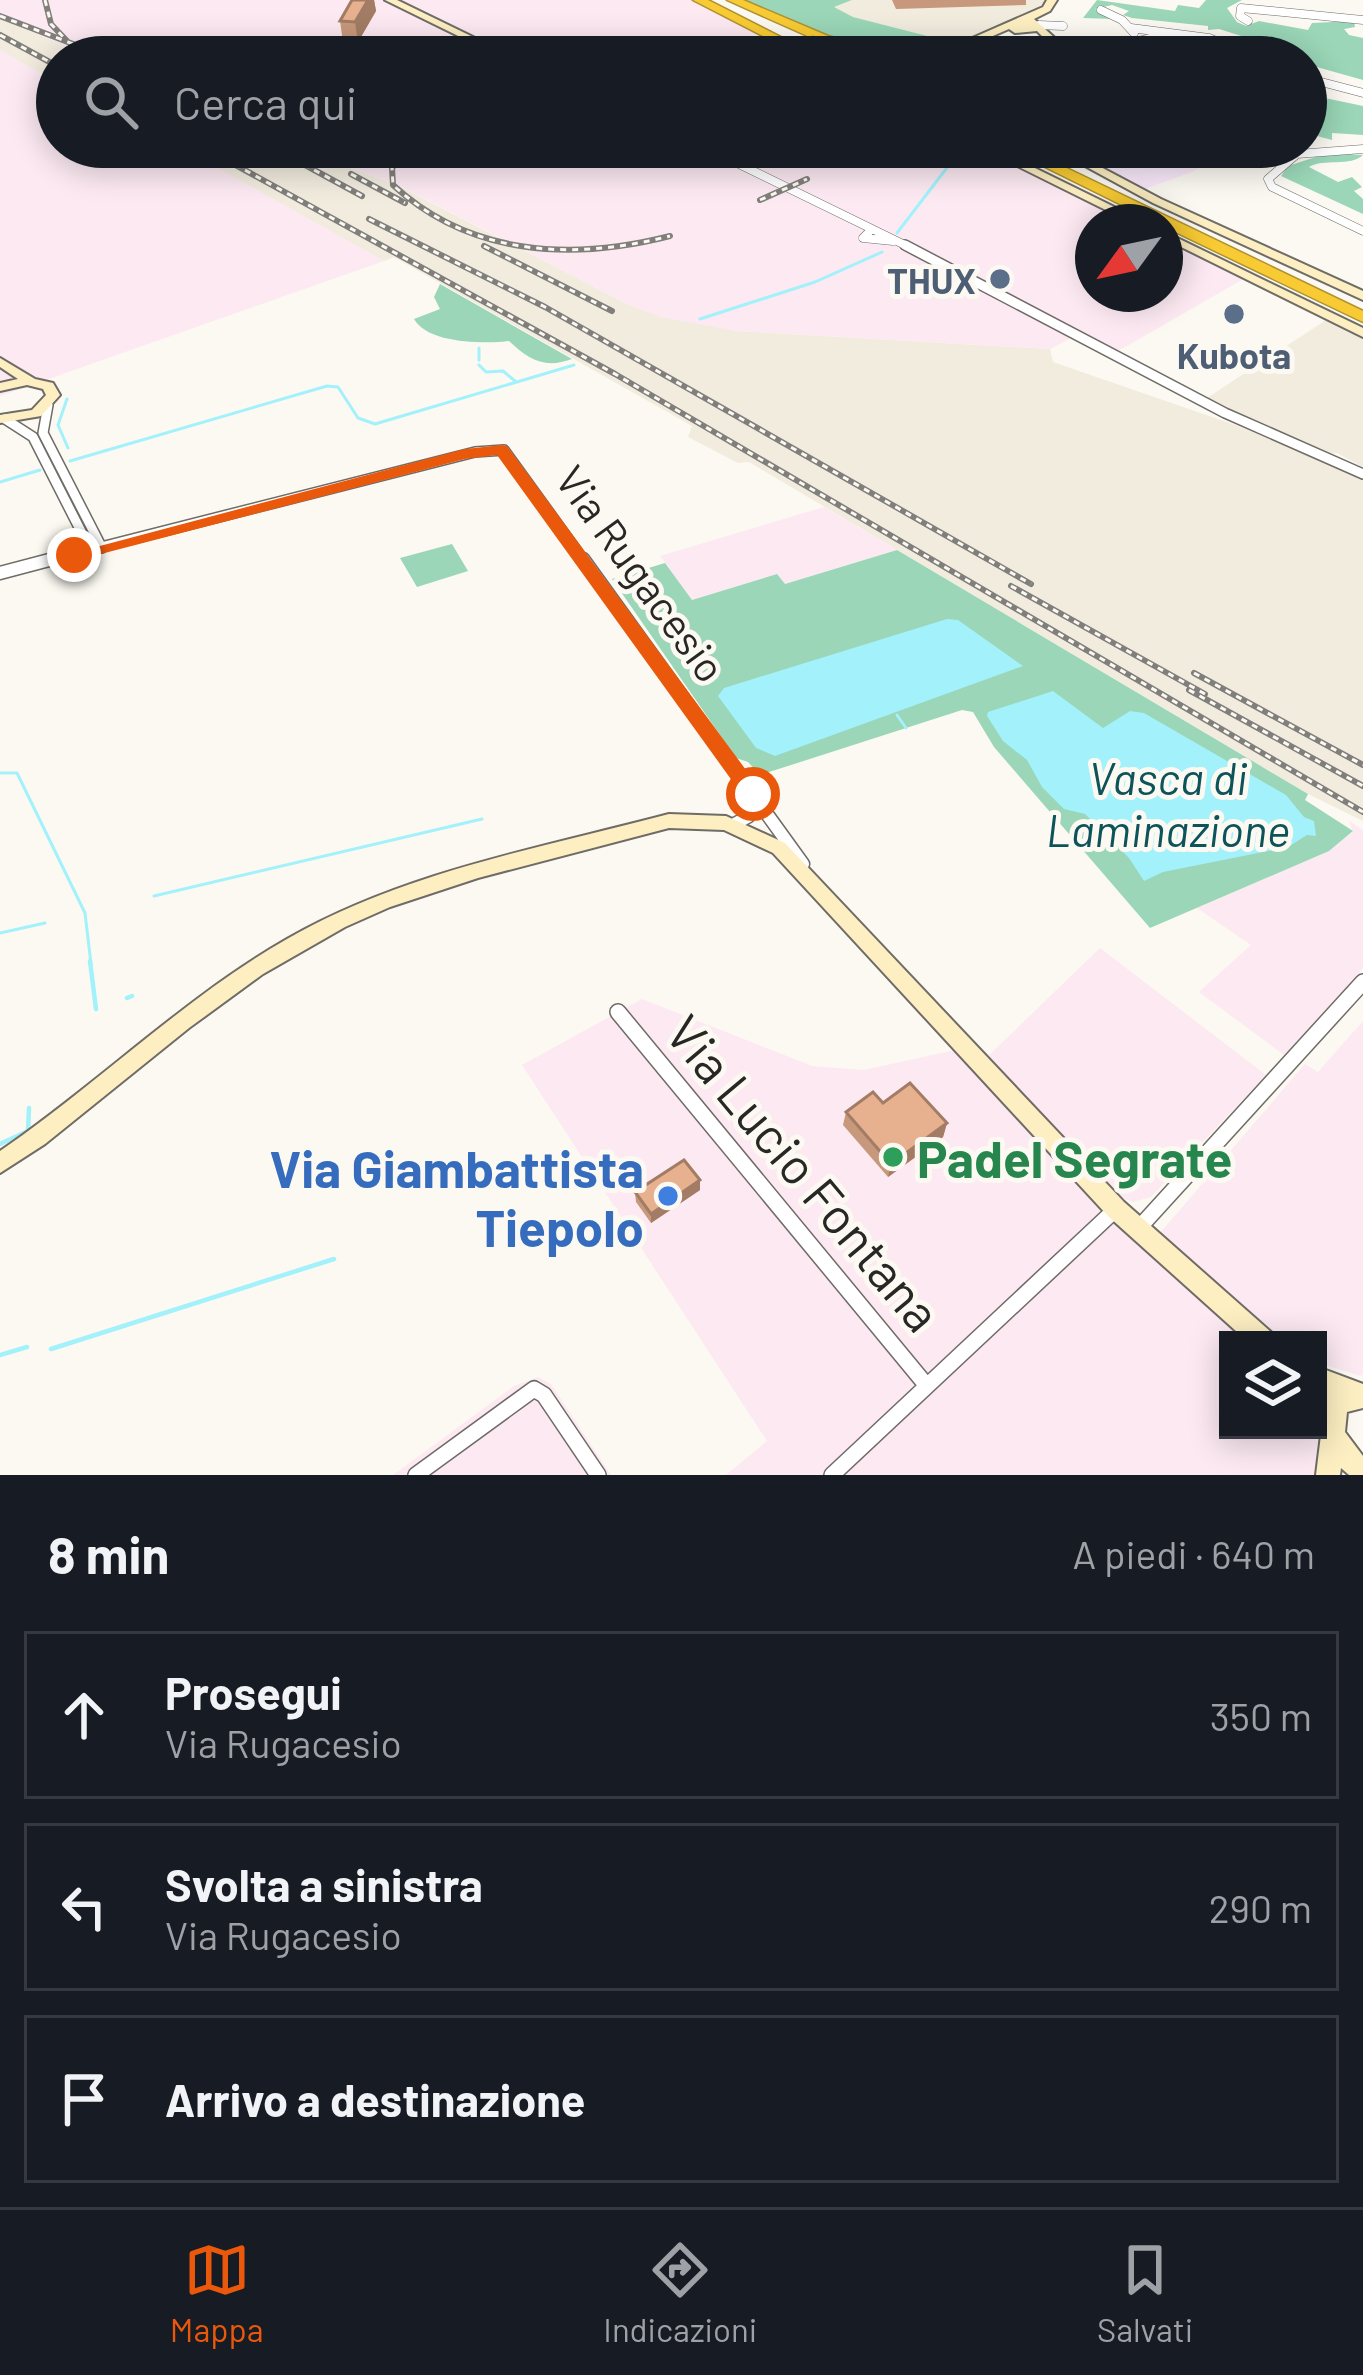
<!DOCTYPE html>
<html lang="it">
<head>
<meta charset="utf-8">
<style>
	body { margin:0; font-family:Barlow,sans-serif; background:#242831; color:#f1f3f6 }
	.controls { position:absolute; right:36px; bottom:36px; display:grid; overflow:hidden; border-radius:0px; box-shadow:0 6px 30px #0003 }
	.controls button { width:108px; height:108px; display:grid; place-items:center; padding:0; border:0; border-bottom:3px solid #363941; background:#171b24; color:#f1f3f6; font:60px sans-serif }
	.compass { position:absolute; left:1075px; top:204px; width:108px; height:108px; border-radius:50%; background:#171b24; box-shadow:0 6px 30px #0003; rotate:237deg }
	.stop { position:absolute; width:36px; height:36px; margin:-27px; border:9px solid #ea580c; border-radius:50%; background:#fff }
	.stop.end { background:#ea580c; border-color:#fff; box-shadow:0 3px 12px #0008 }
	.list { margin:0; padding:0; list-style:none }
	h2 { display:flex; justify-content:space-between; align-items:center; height:156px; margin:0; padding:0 48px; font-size:51px }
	h2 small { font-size:39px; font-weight:400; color:#9ea1a6 }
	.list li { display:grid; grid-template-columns:78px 1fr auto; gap:36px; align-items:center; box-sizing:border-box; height:168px; margin:0 24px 24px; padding:0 24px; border:3px solid #363941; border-radius:0px }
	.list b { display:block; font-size:45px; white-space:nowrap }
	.list p { margin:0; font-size:39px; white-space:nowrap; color:#9ea1a6 }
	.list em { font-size:39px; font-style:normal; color:#9ea1a6 }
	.icon { flex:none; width:66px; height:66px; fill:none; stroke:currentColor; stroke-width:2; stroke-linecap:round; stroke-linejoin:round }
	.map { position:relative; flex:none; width:1363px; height:1475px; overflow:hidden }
	.search { position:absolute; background:#171b24; box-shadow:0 6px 30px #0003; left:36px; right:36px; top:36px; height:132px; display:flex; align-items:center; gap:30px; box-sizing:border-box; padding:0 42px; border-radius:66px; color:#9ea1a6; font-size:45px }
	.sheet { height:732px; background:#171b24 }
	nav { display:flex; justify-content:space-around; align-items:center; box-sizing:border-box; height:168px; border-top:3px solid #363941; background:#171b24; font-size:33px; color:#9ea1a6 }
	nav a { display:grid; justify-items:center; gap:6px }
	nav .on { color:#ea580c }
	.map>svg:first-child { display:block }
</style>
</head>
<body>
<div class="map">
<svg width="1363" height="1475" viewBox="0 0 1363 1475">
	<rect width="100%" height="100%" fill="#fcf9f2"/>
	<path fill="#f2ecdf" d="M852,0h196l-18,15 -20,4 -10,11 -49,12 -98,-25 -20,-10z
		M0,18l65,26 25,13h-33v26l-57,-33z
		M179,147h117l103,39 234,121 103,24 314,18 3,13 185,64 125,53v342l-55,-27 -559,-332 -11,1 -50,-26 4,-11 -298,-169 -10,4z
		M1332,316l31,19v132l-26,-14 -11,1 -119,-56z"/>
	<path fill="#fce9f2" d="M0,0h694l113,57h-717l-90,-39z
		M0,50l39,22 18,33v42h123l204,114 -384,135z
		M296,147h683l151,75h-37v72h72v-55l82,38 -129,74 -39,-17 -29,15 -314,-18 -76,-14 -27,-10 -233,-121z
		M824,507l73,43 -113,34 -8,-10 -84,26 -32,-44z
		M1349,821l14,9v138l-79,87 -85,-63 52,-47 -54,-37 132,-57 24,-19z
		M1100,948l166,127 -115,122 -18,5 -16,-6 -133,-136z
		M642,999l170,67 52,4 91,-20 299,290h-26v90h90v-10l6,27 -7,28h-591l41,-34 -245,-376z
		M1363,1021v353l-2,2 -43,-13v-23h-35l-123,-107 145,-169 13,8z
		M538,1377l13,7 60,91h-218l121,-89z"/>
	<path fill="#fae9fb" d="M1062,147h178l-48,25 -50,18z"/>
	<path fill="#9ad6b7" d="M727,0h125l-18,7 19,10 98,25c-96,8 -137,0 -224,-42z
		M1097,0l78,11 3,-6 21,3 7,-8h36l-15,8 10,14 9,4 13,-5 49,9 4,-7 42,-2 1,6 -11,2 5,6 14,3v42l-57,-16v-7h-20l-35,-18 -32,-10 -11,1v-4l-76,-8 -9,-3 6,-4 -17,-6 -17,4 20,10 -32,-1z
		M1306,94l57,12v29l-31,-2v7l-26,-7z
		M1328,153l35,2c-12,12 -40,3 -54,12l29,15 14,-5 10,10 -8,4 9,8v15l-82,-38 7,-10z
		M440,284l132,75c-27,10 -43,1 -63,-18 -23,3 -81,3 -95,-22l26,-10 -6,-12z
		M452,544l16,27 -51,16 -17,-29z
		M897,550l411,244 -3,6 48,31 -24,20 -179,77 -156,-181 -21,-35 -11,-2 -202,65 -12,-13 -12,-4 -124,-179 53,-16 27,37 85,-26 8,10z"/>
	<path fill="#a2f1fb" d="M947,619l11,1 65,46 -248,90 -19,-8 -38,-52 6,-8z
		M1053,691l50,37 27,-17 14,2 142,82 18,22 10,4 2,15 -9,-1 -19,12 -125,25 -19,9 -15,-23 -44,-44 -21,-5 -22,-22 -15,-27 -24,-19 -16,-25 1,-4z"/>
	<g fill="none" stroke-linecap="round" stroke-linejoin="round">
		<path stroke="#a2f1fb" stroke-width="3" d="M897,233l65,-85
			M700,319l115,-37 67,-30
			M479,348v12
			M479,365l7,7 17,-1 12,10
			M67,399l-9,26 10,23
			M70,461l257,-75 11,1 20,31 17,6 199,-59
			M0,482l40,-12
			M897,715l9,13
			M0,773h17l68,140 6,51
			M154,896l328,-77
			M0,933l45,-10"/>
		<path stroke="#a2f1fb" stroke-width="4.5" d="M90,961l6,48
			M127,998l5,-2
			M0,1144l28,-13 1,-23
			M51,1349l283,-90
			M0,1355l27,-8"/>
		<g stroke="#6f6c67" stroke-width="9">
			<path id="street-far3" d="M1101,10l21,10 12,13
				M1248,21l-8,-5 1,-8 122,12
				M1039,25l24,1
				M1131,28l78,10 44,19
				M1121,57l9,-14 30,-7
				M1306,78l57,15
				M704,147l207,101
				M1363,149l-66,5 -29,25 4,8 91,44
				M871,230l-8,8 30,3"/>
		</g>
		<g stroke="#6f6c67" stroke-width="12">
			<path id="street-far2" d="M905,245l320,168 138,61
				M48,405l-5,28 59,115
				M5,419l28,18 58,114
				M42,562l433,-110 29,-2 81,112"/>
		</g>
		<g stroke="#6f6c67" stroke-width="15">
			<path id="street-far1" d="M583,559l220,305
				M0,573l53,-14
				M733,825l16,-9 4,-20"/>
		</g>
		<g stroke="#6f6c67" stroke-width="18">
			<path id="street" d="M618,1012l309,374
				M1138,1229l225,-247
				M416,1475l118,-86 10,6 54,80
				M832,1475l284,-266"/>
		</g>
		<g stroke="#6f6c67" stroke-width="4">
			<path id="secondary" d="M385,0h12l117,57h-13z
				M1047,0h10l-7,11 -16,8 23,21 -8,17h-10l8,-16 -10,-10 -22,2 -6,-4 -37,16 -87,6 -4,4c-17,-6 -35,-12 -52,-4 -17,8 -1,6 -20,6l9,-8 19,-7h18l20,4 95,-7 73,-32z
				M979,147h13l153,75h-15z
				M1050,147h13l98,52 202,92v9l-210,-97z
				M1165,232l198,96v9l-198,-98z
				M0,358l35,21 18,4 7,12 -19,21 -41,7v-8l32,-5 14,-15 -3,-6 -16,-4 -27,6v-8l18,-4 -18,-12z
				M669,814l57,2 59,27 339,359 147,130 3,8h-28l-138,-124 -335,-363 -49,-23 -55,-2 -191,50 -88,29 -45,20 -82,47 -74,54 -144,116 -45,29v-22c98,-67 184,-153 287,-212 117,-67 253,-91 382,-125z
				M1318,1367l45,17v24l-16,4 -2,20 18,24v19h-14l-8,-7 -1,7h-24l5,-40 -3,-7z"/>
		</g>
		<g stroke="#af922f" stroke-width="3">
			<path id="highway" d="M693,0h15l112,57h-16z
				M727,0h16l85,36 30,8 -6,4 -31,-6z
				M1005,147h18l340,164v11l-198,-95v-5h-9z"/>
		</g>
		<use href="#street-far3" stroke="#fff" stroke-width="8"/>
		<use href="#street-far2" stroke="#fff" stroke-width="9"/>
		<use href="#street-far1" stroke="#fff" stroke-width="12"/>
		<use href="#street" stroke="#fff" stroke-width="15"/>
		<use href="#secondary" fill="#fdefc2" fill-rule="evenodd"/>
		<use href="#highway" fill="#f8cb34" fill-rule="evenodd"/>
		<g stroke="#817f7b" stroke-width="6">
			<path id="rail" d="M45,0l6,24 16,17
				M0,16l107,41
				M0,35l57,31
				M203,147l412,227 748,438
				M272,147l90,49
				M410,147l-18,21 1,17c77,71 179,76 277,51
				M351,174l54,29
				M760,200l47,-21
				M369,219l176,88 486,277
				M484,246l128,65
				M1011,586l194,108
				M1194,673l169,92
				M1189,690l174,96"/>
		</g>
		<use href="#rail" stroke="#fcf9f2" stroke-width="3" stroke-dasharray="6" stroke-linecap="butt"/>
		<g stroke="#af922f" stroke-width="15" stroke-linecap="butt">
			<path id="highway-bridge" d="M809,42l31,15"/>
		</g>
		<use href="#highway-bridge" stroke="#f8cb34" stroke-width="14"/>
	</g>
	<path fill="#c7987b" d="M352,0h22l2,11 -18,31h-15l-3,-21z
		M892,0h134v5l-130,4z
		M883,1103l64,20 -4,14 -55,40 -45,-52 3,-13z
		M700,1190l-49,33 -15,-21 -1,-10z"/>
	<path fill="#a27c64" d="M368,0h6l2,11 -18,31 -3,-20z
		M947,1123l-4,14 -55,40 3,-13z
		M700,1180v10l-49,33v-9z"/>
	<path fill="#e7b18f" stroke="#a27c64" stroke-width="3" d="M352,0h16l-13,22 -15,-1z
		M271,53l195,3 2,1h-207z
		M910,1083l37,40 -56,41 -45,-52 27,-20 10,11z
		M684,1160l16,20 -49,34 -16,-22z"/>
	<path fill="#ea580c" d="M502,445l5,1 253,343v11h-14l-249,-345 -32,4 -391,102 -8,-6 399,-106z"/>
	<g fill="#5c6f8a" stroke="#fcf9f2" stroke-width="4.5">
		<circle cx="1000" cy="279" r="12"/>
		<circle cx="1234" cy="314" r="12"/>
	</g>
	<circle fill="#2e9e5b" stroke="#fcf9f2" stroke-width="4.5" cx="893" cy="1157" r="12"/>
	<circle fill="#3f7fe0" stroke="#fcf9f2" stroke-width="4.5" cx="668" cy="1196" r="12"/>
	<g text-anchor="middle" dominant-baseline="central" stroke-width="10" stroke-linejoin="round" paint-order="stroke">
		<g font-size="36" font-weight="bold" fill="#4e5e75" stroke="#fcf9f2" text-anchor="end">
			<text x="976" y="279">THUX</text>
			<text x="1234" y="354" text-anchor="middle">Kubota</text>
		</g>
		<g font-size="42" fill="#282725" stroke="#fcf9f2">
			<text transform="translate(642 573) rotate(54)">Via Rugacesio</text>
		</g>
		<g font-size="45" font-style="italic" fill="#0c535a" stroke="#fcf9f2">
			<text x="1168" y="777">Vasca di<tspan x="1168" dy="52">Laminazione</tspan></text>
		</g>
		<g font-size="51" font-weight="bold" fill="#27864d" stroke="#fcf9f2" text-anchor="start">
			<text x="917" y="1157">Padel Segrate</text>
		</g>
		<g font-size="51" font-weight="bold" fill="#366cbe" stroke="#fcf9f2" text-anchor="end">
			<text x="644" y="1167">Via Giambattista<tspan x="644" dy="59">Tiepolo</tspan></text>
		</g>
		<g font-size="51" fill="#282725" stroke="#fcf9f2">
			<text transform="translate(805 1172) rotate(50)">Via Lucio Fontana</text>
		</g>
	</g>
</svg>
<div class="controls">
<button><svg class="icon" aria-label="layers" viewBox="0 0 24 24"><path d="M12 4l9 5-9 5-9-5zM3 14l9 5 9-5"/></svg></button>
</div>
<svg class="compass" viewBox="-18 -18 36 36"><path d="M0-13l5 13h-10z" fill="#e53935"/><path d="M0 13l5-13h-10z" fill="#9ea1a6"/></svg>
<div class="stop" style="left:753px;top:794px"></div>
<div class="stop end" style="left:74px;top:555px"></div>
<div class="search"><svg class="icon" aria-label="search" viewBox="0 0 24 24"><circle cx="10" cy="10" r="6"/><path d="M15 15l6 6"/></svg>Cerca qui</div>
</div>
<section class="sheet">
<h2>8 min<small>A piedi · 640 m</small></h2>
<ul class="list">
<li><svg class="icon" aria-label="ahead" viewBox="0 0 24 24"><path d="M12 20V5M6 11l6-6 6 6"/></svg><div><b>Prosegui</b><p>Via Rugacesio</p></div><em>350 m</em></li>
<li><svg class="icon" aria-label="left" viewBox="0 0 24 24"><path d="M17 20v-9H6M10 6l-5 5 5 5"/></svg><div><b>Svolta a sinistra</b><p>Via Rugacesio</p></div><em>290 m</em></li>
<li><svg class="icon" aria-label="arrive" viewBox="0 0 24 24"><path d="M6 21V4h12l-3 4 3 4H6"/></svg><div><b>Arrivo a destinazione</b></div></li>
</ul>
</section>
<nav>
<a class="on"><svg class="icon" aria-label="map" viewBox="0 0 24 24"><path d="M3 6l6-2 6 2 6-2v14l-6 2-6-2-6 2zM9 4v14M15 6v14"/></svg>Mappa</a>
<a><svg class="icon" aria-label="directions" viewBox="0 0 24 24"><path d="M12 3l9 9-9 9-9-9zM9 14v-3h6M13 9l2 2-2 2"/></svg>Indicazioni</a>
<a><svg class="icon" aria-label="saved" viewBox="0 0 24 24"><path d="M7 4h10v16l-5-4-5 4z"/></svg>Salvati</a>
</nav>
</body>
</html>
